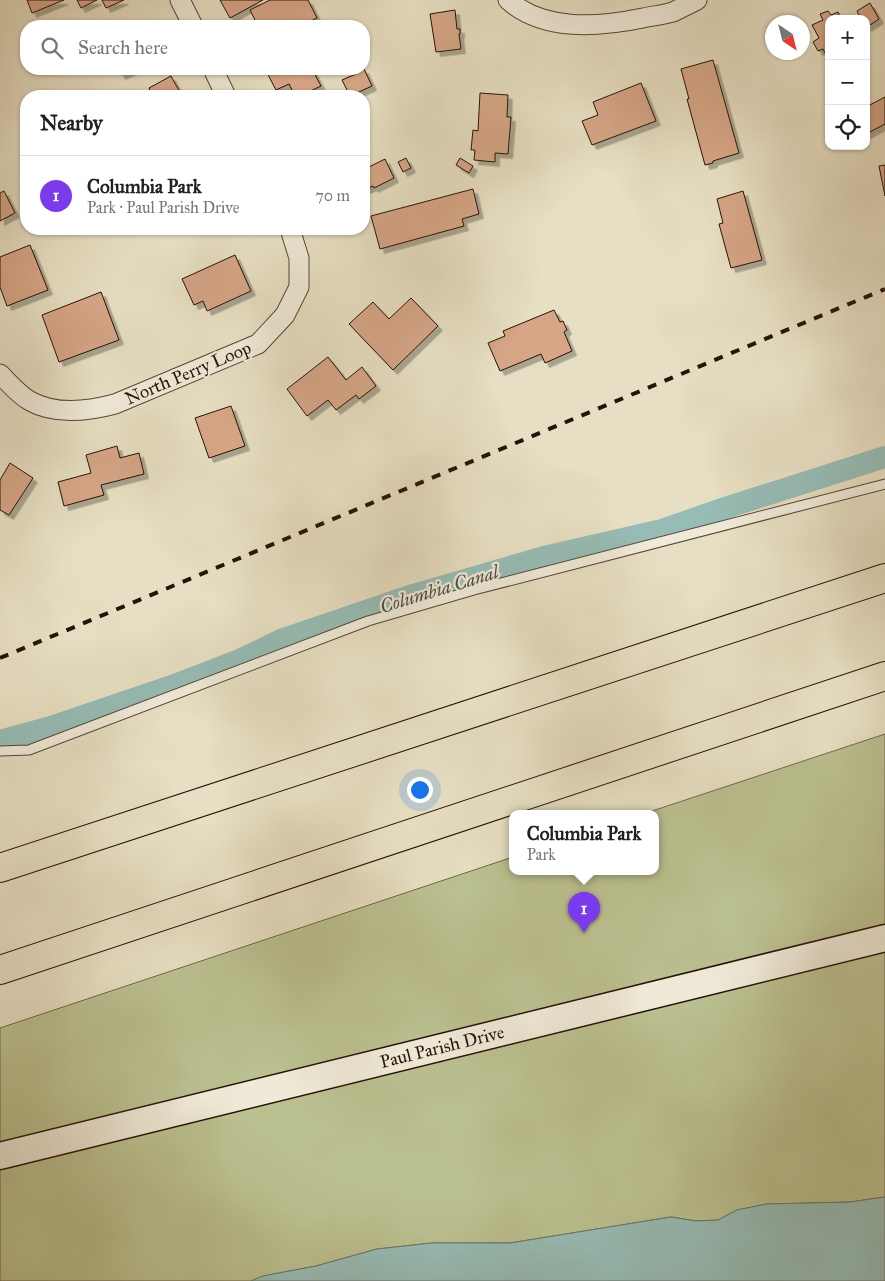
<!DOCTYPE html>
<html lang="en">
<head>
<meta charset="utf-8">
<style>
	body { margin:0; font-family:"IM FELL Great Primer",serif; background:#f2f2f2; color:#202124 }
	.controls { position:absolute; right:15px; top:15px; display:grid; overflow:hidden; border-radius:10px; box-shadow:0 1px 4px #0004 }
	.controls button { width:45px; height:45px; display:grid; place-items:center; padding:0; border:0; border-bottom:1px solid #e0e0e0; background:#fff; color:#202124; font:25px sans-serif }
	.compass { position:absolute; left:765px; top:15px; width:45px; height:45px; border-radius:50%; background:#fff; box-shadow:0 1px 4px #0004; rotate:145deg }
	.you { position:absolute; left:419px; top:789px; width:18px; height:18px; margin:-12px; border:4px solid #fff; border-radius:50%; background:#1a73e8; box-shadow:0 0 0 8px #1a73e833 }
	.badge { display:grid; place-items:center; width:32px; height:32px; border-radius:50%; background:#7c3aed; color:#fff; font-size:16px; font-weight:700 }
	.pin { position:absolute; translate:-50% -41px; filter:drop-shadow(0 1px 2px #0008) }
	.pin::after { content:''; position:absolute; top:26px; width:18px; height:15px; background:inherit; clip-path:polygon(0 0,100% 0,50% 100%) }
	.popup { position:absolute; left:509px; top:810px; width:150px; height:65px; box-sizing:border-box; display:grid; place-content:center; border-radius:10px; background:#fff; filter:drop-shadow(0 1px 4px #0005); font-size:16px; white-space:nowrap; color:#757577 }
	.popup b { font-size:19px; color:#202124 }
	.popup::after { content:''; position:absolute; left:50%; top:100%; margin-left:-10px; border:10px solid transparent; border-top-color:#fff }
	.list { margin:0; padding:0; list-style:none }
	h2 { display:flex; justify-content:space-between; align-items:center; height:65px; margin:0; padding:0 20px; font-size:21px }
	h2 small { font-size:16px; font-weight:400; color:#757577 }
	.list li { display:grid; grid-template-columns:32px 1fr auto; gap:15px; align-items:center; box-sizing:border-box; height:80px; padding:0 20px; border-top:1px solid #e0e0e0 }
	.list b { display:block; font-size:19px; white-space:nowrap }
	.list p { margin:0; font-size:16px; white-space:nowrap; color:#757577 }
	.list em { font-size:16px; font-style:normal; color:#757577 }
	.icon { flex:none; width:28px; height:28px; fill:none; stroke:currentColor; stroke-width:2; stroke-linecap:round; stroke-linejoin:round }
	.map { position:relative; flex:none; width:885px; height:1281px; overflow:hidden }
	.search { position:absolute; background:#fff; box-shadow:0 1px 4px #0004; left:20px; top:20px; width:350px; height:55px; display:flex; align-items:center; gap:12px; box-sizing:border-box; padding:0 18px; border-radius:20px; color:#757577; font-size:19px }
	.panel { position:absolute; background:#fff; box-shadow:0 1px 4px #0004; left:20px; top:90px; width:350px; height:145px; border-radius:20px }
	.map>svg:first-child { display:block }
</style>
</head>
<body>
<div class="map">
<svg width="885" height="1281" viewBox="0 0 885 1281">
	<defs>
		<filter id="shadow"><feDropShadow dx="4.5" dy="4.5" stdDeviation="0" flood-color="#0004"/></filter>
	</defs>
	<rect width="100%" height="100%" fill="#e7dfc3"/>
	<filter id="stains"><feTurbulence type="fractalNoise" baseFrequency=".004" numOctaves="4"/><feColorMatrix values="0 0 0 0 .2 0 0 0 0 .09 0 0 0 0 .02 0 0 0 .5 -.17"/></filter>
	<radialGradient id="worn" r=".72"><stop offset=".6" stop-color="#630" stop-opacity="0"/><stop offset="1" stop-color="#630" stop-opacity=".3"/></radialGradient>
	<path fill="#bbc090" stroke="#70694c" d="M885,734v463l-35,5 -83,2 -30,6 -19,10 -22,1 -25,-4 -161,26h-78l-55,6 -61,17 -53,10 -12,5h-251v-253l513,-171v15h142v-58h-12z"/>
	<path fill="#97bcb5" stroke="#697870" d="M885,1197v84h-634l12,-5 53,-10 61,-17 55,-6h78l161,-26 25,4 22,-1 19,-10 30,-6 83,-2z"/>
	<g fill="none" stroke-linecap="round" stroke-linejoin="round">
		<path stroke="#97bcb5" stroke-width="22" d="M0,741l54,-15 118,-40 70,-27 39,-19 132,-45 131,-38 118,-27 63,-22 160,-51"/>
	</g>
	<path fill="#d6a687" stroke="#251208" filter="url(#shadow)" d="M27,0h37l-32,13z
		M77,0h20l-16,8z
		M102,0h22l-18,8z
		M220,0h43l-33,18z
		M270,0h38l9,18 -16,8h-43l-8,-16z
		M870,3l9,16 -12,8 -1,-8h-5l-4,-8z
		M455,10l2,19h3v5h-1l2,15 -25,3 -6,-38z
		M828,11l3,4 7,-3 3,7h-12v41l-6,-11 -5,2 -5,-9 6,-4 -7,-13 11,-5 -3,-6z
		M713,60l26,93 -26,8v2l-8,2 -18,-66h2l-8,-30z
		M118,69h17l-14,6z
		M265,69h47l9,17 -21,10h-5l-6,-12 -13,6z
		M354,69h10l8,17 -22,10 -8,-16 14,-6z
		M171,76l11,20h-29l-4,-8z
		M641,83l15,38 -64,24 -10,-24 16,-6 -5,-13z
		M480,93l28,2 -1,22h4l-3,37 -13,-1v9l-21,-2 1,-10h-4l2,-20 5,1z
		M885,97v27l-19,10v-27z
		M406,158l5,10 -8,4 -5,-10z
		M460,158l13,8 -4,7 -13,-8z
		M385,159l9,19 -20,10 -1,-2 -9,4v-10l5,-2 -4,-9z
		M885,165v31l-6,-30z
		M473,189l6,25 -17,5 2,7 -84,23 -9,-33z
		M4,191l11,22 -15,8v-28z
		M743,191l19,69 -31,8 -12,-44 4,-1 -6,-24z
		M30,245l18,45 -41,16 -7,-19v-30z
		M235,255l16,36 -44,20 -4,-10 -9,4 -12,-26z
		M101,292l18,48 -60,22 -17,-47z
		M411,298l27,28 -45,44 -44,-46 24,-22 16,17z
		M554,310l6,12 3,-1 4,9 -3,2 8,19 -27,12 -4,-9 -41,17 -12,-28 17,-7 -2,-5z
		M328,357l18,23 16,-13 14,19 -17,13 -3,-4 -20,15 -8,-10 -21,16 -20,-27z
		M231,406l14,40 -36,12 -14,-40z
		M117,446l3,12 19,-5 5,21 -43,11 3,10 -40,11 -6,-24 33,-9 -5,-18z
		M10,463l23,15 -24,37 -9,-5v-30z"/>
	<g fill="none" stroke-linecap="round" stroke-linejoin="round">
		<g stroke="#564537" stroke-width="11">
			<path id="lane" d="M0,751l29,-1 339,-129 106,-31 411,-106"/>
		</g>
		<g stroke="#564537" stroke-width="21">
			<path id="street" d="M180,0l13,26
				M508,0c36,32 91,27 135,18 9,-2 20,-3 30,-6 8,-4 16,-8 24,-12
				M213,69l13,27
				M0,374c9,9 19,21 30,27 25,14 59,10 85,3l143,-60 27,-29 14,-28v-29l-9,-29"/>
		</g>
		<g stroke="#251208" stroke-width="29">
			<path id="secondary" d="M0,1156l885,-218"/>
		</g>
		<g stroke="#251208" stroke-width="30">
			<path id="highway" d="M0,868l885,-290
				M0,970l885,-294"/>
		</g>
		<use href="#lane" stroke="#efead8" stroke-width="9"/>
		<use href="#street" stroke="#efead8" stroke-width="19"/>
		<use href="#secondary" stroke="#efead8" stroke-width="26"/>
		<use href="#highway" stroke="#e7dfc3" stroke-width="28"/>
		<path stroke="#251208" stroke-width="4" stroke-dasharray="9 9" stroke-linecap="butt" d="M0,658l885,-369"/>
	</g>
	<g text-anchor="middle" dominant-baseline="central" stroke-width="4.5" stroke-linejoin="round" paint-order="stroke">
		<g font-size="18" fill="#251208" stroke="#efead8">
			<text transform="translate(188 373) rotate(-23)">North Perry Loop</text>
			<text transform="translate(442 1047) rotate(-14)">Paul Parish Drive</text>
		</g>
		<g font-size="19" font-style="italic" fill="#4d4e45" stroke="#efead8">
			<text transform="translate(439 589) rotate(-17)">Columbia Canal</text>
		</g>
	</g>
	<rect width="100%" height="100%" filter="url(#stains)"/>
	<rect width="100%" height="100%" fill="url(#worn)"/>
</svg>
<div class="controls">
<button>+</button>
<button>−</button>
<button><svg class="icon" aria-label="locate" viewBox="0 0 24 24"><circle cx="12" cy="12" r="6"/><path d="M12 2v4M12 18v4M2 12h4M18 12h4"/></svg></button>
</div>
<svg class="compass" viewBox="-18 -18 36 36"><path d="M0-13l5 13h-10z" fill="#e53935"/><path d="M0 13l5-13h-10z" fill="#757577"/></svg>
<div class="you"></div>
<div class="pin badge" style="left:584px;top:933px">1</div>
<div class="popup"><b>Columbia Park</b>Park</div>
<div class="search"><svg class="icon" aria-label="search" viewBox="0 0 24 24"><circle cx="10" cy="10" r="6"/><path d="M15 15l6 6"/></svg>Search here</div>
<section class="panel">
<h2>Nearby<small></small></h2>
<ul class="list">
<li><span class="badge">1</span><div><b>Columbia Park</b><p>Park · Paul Parish Drive</p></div><em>70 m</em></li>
</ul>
</section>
</div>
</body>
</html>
